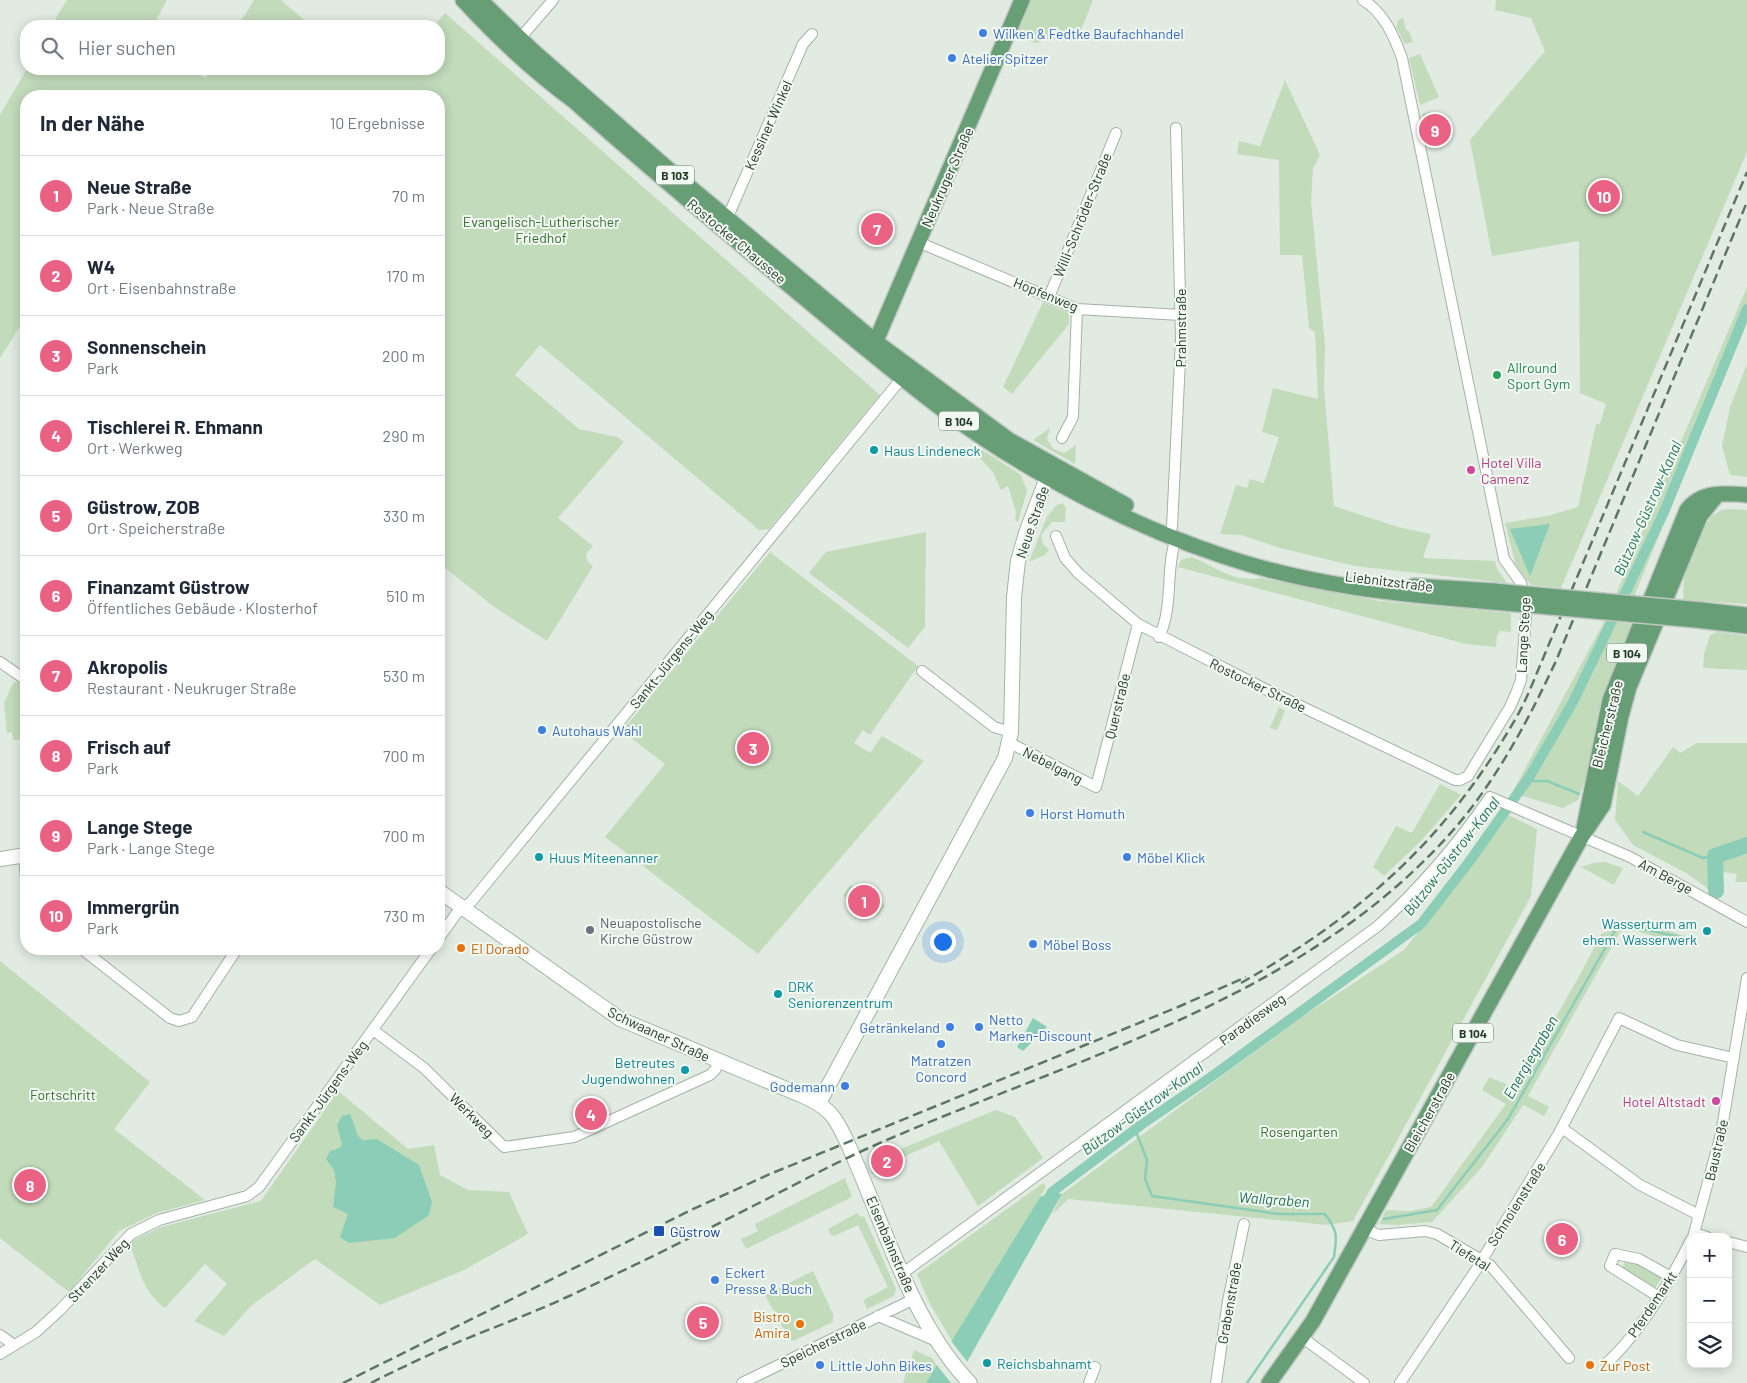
<!DOCTYPE html>
<html lang="de">
<head>
<meta charset="utf-8">
<style>
	body { margin:0; font-family:Barlow,sans-serif; background:#f6f6f7; color:#1f2937 }
	.controls { position:absolute; right:15px; bottom:15px; display:grid; overflow:hidden; border-radius:10px; box-shadow:0 2px 12px #0003 }
	.controls button { width:45px; height:45px; display:grid; place-items:center; padding:0; border:0; border-bottom:1px solid #e0e1e3; background:#fff; color:#1f2937; font:25px sans-serif }
	.you { position:absolute; left:942px; top:941px; width:18px; height:18px; margin:-12px; border:4px solid #fff; border-radius:50%; background:#1a73e8; box-shadow:0 0 0 8px #1a73e833 }
	.badge { display:grid; place-items:center; width:32px; height:32px; border-radius:50%; background:#e96183; color:#fff; font-size:16px; font-weight:700 }
	.pin { position:absolute; translate:-50% -50%; border:2px solid #fff; box-shadow:0 1px 5px #0006 }
	.list { margin:0; padding:0; list-style:none }
	h2 { display:flex; justify-content:space-between; align-items:center; height:65px; margin:0; padding:0 20px; font-size:21px }
	h2 small { font-size:16px; font-weight:400; color:#747a83 }
	.list li { display:grid; grid-template-columns:32px 1fr auto; gap:15px; align-items:center; box-sizing:border-box; height:80px; padding:0 20px; border-top:1px solid #e0e1e3 }
	.list b { display:block; font-size:19px; white-space:nowrap }
	.list p { margin:0; font-size:16px; white-space:nowrap; color:#747a83 }
	.list em { font-size:16px; font-style:normal; color:#747a83 }
	.icon { flex:none; width:28px; height:28px; fill:none; stroke:currentColor; stroke-width:2; stroke-linecap:round; stroke-linejoin:round }
	.map { position:relative; flex:none; width:1747px; height:1383px; overflow:hidden }
	.search { position:absolute; background:#fff; box-shadow:0 2px 12px #0003; left:20px; top:20px; width:425px; height:55px; display:flex; align-items:center; gap:12px; box-sizing:border-box; padding:0 18px; border-radius:20px; color:#747a83; font-size:19px }
	.panel { position:absolute; background:#fff; box-shadow:0 2px 12px #0003; left:20px; top:90px; width:425px; height:865px; border-radius:20px }
	.map>svg:first-child { display:block }
</style>
</head>
<body>
<div class="map">
<svg width="1747" height="1383" viewBox="0 0 1747 1383">
	<rect width="100%" height="100%" fill="#e1ebe2"/>
	<path fill="#c2dbbb" d="M67,0h100l-14,26h-102z
		M254,0h27l30,26h-73z
		M1028,0h65l-12,30 -46,13 -20,-7 -1,-5z
		M1496,0h251v152l-186,436 -30,-3 -15,-19 -11,-43 42,-7 31,-9 18,-83h4l6,-20 -26,-11 -1,-152 -87,15 -22,-116 75,-89 -14,-33 -36,-8z
		M445,13l435,382 -111,134 -10,1 -219,-185 -25,30 64,54 38,8 7,5 -66,76 35,28 -7,8 2,8 5,4 -46,75 -54,-35 -54,-43v-467h-413v221l-26,41v-243l27,-46h158l21,9 6,-9h176l6,4 4,-4h41v-43h-5z
		M1403,17l3,13 3,1 4,11 -8,2 -9,-17 2,-6z
		M1420,54l19,43 -19,8 -11,-47z
		M1285,80l35,75 -7,14 -2,32 14,145 -1,42 10,118 64,21 33,7 -8,24 72,3 2,8 10,14 -152,-17 -75,-18 -39,-13 -21,-1 16,-49 11,3 3,-9 14,4 15,-46 -17,-5 11,-44 45,11 -3,-67 -6,-4 -7,-73h-22l-1,-95 -42,-6 2,-13 21,5z
		M1430,112l13,8 4,21 -18,4 -7,-31z
		M1747,287v36l-124,300 9,1 -34,89 -11,60 -9,27 -15,8 -51,-15 92,-171z
		M1043,302l26,11v11l-57,70 -9,-7z
		M1747,364v113l-17,-2 -8,-29 8,-39z
		M1050,428l-3,11 6,10 11,4 12,-8 -1,19 -42,-24z
		M979,448l42,27 6,16 -9,31 -3,-1 1,-9 -8,-26 -7,4 -8,-18 -18,-19z
		M1063,503l3,5 -1,14h-13l-11,13 2,9 6,6 -4,5 -16,7 18,-46 10,-11z
		M1730,509l17,1v94l-64,-4 1,-23 21,-51 7,-10 9,-6z
		M926,532l-1,95 -17,21 -99,-75 17,-21z
		M770,552l148,114 -48,69 -7,-5 -9,13 16,10 12,-17 42,25 -166,193 -153,-117 60,-73 -43,-33z
		M1192,557c23,10 42,26 69,21l118,23 132,12v19l-11,-1 -3,5 -1,11 -30,-3 -288,-77 3,-7z
		M1717,632l30,4v34l-44,-2 1,-14 6,-19z
		M18,682l8,6v51l-13,1 -1,-8 -5,1 -3,-30 9,-20z
		M1279,707l6,4 -8,19 -7,-2z
		M1697,743h50v139h-12l2,-8 -15,-2 -2,21 -9,-2 -23,-17 -55,-29 -18,-25 3,-39 20,15 35,-49 7,6z
		M1440,784l21,11 -40,46 -37,35 -11,-9 23,-41 16,7z
		M1508,815l29,14 -6,67 -178,325 -27,4 -258,-26 -16,16 10,-21 237,-175 105,-69 69,-86z
		M1605,862l18,6 -9,17 -33,-18 12,-4z
		M850,885l35,20 -7,11 -35,-20z
		M1616,920l44,8 37,12 -2,7 -67,-18 -8,3 -92,164 21,11 -5,9 -21,-11 -41,62 -50,55 -35,3 -18,-1 7,-14 24,1 21,-4 75,-103 -24,-14 7,-13 26,11 66,-115 20,-39 9,-3z
		M0,961l150,121 -36,47 91,71 -48,13 -38,18 -50,61 -69,-54z
		M338,1091l70,58 26,-4 6,30 28,15 41,2 19,42 -64,36 -84,35 -65,-46 -64,47 -27,30 -30,-15 33,-37 -22,-20 -40,44c-22,-16 -25,-36 -34,-61l1,-6 29,-14 100,-26z
		M996,1110l19,7 28,41 -65,48 -39,-65 -38,17 1,4 -30,12 -3,-12z
		M845,1178l7,19 -106,52 -5,-10 17,-8 -3,-7z
		M1043,1183l3,4 -93,156 -23,-39 -13,-30z
		M857,1213l4,4 3,-1 32,73 -2,7 -27,13 -3,-7 1,-3 23,-12 -30,-62 -24,11 -3,-1 -3,-6z
		M1626,1258l37,18 -9,14 -33,-19z
		M813,1271l20,43v8l-40,19 -4,-2 -24,-44z
		M914,1350l18,8 6,9 -12,16h-23z"/>
	<path fill="#8ccdb7" d="M1550,524l-20,52 -20,-47z
		M1033,1018l14,9 -24,24 -6,-4z
		M350,1114l8,22 5,4 14,-1 42,26 13,37 -3,13 -34,23 -46,5 -9,-6 8,-23 -15,-7 3,-25 -2,-12 -8,-11 4,-8 10,-3 2,-4 -5,-19 5,-9z
		M1052,1192l10,2 -95,168 -15,21h-26l114,-186z"/>
	<path fill="#e1ebe2" d="M951,1341l18,23 -14,19h-4l-15,-19z"/>
	<g fill="none" stroke-linecap="round" stroke-linejoin="round">
		<path stroke="#8ccdb7" stroke-width="2.5" d="M1526,781h21l32,13
			M1643,832l60,26 12,-2
			M1135,1129l12,31 -2,19 7,17 127,18h46c13,17 12,22 9,43l-87,126
			M1384,1219l53,-9 71,-91 108,-190 10,-4 66,15"/>
		<path stroke="#8ccdb7" stroke-width="10" d="M1045,1204l7,-12 89,-67 70,-48 210,-153 48,-62 61,-86 43,-74 91,-190 83,-203"/>
		<path stroke="#8ccdb7" stroke-width="16" d="M1716,891l-1,-35 32,-11"/>
		<g stroke="#a4b2a6" stroke-width="12">
			<path id="street" d="M516,43l37,-43
				M725,218l5,-6 73,-168 9,-10
				M918,242l159,67 104,6
				M1049,297l67,-164
				M1062,438l11,-21 4,-108
				M1172,527l9,-188 -5,-211
				M1056,536l9,22 13,15 60,51 133,68 184,88h5l8,-4 42,-69 7,-16 4,-11 6,-77 -6,-20 -17,-24 -102,-501c-8,-22 -18,-45 -39,-58
				M1159,637c15,-31 6,-67 17,-99
				M0,662l26,18
				M922,671l72,56 17,5
				M1010,743l86,44 42,-163
				M24,855l2,24
				M439,938l17,-24 15,-12 431,-524
				M82,949l88,69 9,3 13,-4 45,-68
				M373,1030l51,38 80,79 70,-10 136,-62 5,-5 4,-8
				M1562,1128l78,57 59,30
				M1364,1229l15,6 46,-4 12,3 53,31 79,93
				M1694,1233l13,4
				M1693,1237l28,-103 26,-156
				M1728,1242l19,5
				M903,1273l475,-347c43,-39 79,-81 112,-129l140,60 117,65
				M1659,1297l-49,-31 5,-12 24,5 32,18
				M878,1316l56,24
				M0,1335l14,10
				M1303,1338l61,45
				M0,1354l36,-22 24,-22 71,-76 28,-14 88,-24 12,-9 172,-238
				M1607,1363c35,-33 62,-79 84,-123
				M742,1383l172,-84
				M1089,1383l6,-16
				M1216,1383l12,-82 16,-77
				M1400,1383l76,-113 83,-137 60,-115 58,27 57,13"/>
		</g>
		<g stroke="#a1b6a4" stroke-width="16">
			<path id="secondary" d="M0,859l26,-4
				M439,891l181,128 183,77c27,12 32,20 44,46 36,78 63,179 123,241
				M819,1103l186,-345 6,-26 3,-135 4,-36 8,-28 25,-66"/>
		</g>
		<g stroke="#c1c8c3" stroke-width="18">
			<path id="primary" d="M463,0c34,37 70,71 111,101 68,61 139,120 209,179 54,45 107,90 163,132 80,59 183,113 277,144 87,30 179,39 270,46
				M480,0l53,51 135,118 208,173 133,98 117,65
				M872,350l150,-350
				M1414,586l80,5
				M1701,610l45,5
				M1696,620l51,6
				M1584,828l26,-128 77,-190c14,-19 38,-17 60,-15
				M1269,1383l44,-62 269,-485 21,-31 18,-89 8,-29 71,-171 17,-21"/>
		</g>
		<use href="#street" stroke="#fff" stroke-width="10"/>
		<use href="#secondary" stroke="#fff" stroke-width="14"/>
		<use href="#primary" stroke="#689e76" stroke-width="15"/>
		<path stroke="#5d7663" stroke-width="2.5" stroke-dasharray="10 5" stroke-linecap="butt" d="M1241,983c121,-69 205,-143 275,-265 11,-19 19,-41 28,-62l203,-484
			M343,1383l348,-173 79,-36 408,-167 68,-30
			M371,1383c23,-12 47,-23 71,-34 41,-18 84,-33 125,-52 63,-29 125,-60 186,-91 36,-18 72,-38 109,-55 201,-91 432,-145 586,-315 46,-51 79,-113 108,-175l191,-459"/>
		<g stroke="#c1c8c3" stroke-width="18" stroke-linecap="butt">
			<path id="primary-bridge" d="M1494,591l207,19
				M1493,602l203,18"/>
		</g>
		<use href="#primary-bridge" stroke="#689e76" stroke-width="15"/>
	</g>
	<g fill="#3f7fe0" stroke="#f2f8f2" stroke-width="2">
		<circle cx="983" cy="33" r="5"/>
		<circle cx="952" cy="58" r="5"/>
		<circle cx="542" cy="730" r="5"/>
		<circle cx="1030" cy="813" r="5"/>
		<circle cx="1127" cy="857" r="5"/>
		<circle cx="1033" cy="944" r="5"/>
		<circle cx="950" cy="1027" r="5"/>
		<circle cx="979" cy="1027" r="5"/>
		<circle cx="941" cy="1044" r="5"/>
		<circle cx="845" cy="1086" r="5"/>
		<circle cx="715" cy="1280" r="5"/>
		<circle cx="820" cy="1365" r="5"/>
	</g>
	<circle fill="#2e9e5b" stroke="#f2f8f2" stroke-width="2" cx="1497" cy="375" r="5"/>
	<g fill="#0f9aa8" stroke="#f2f8f2" stroke-width="2">
		<circle cx="874" cy="450" r="5"/>
		<circle cx="539" cy="857" r="5"/>
		<circle cx="1707" cy="931" r="5"/>
		<circle cx="778" cy="994" r="5"/>
		<circle cx="685" cy="1070" r="5"/>
		<circle cx="987" cy="1363" r="5"/>
	</g>
	<g fill="#d1479c" stroke="#f2f8f2" stroke-width="2">
		<circle cx="1471" cy="470" r="5"/>
		<circle cx="1716" cy="1101" r="5"/>
	</g>
	<circle fill="#6b7280" stroke="#f2f8f2" stroke-width="2" cx="590" cy="930" r="5"/>
	<g fill="#e8710a" stroke="#f2f8f2" stroke-width="2">
		<circle cx="461" cy="948" r="5"/>
		<circle cx="800" cy="1324" r="5"/>
		<circle cx="1590" cy="1365" r="5"/>
	</g>
	<rect fill="#1a4fb4" stroke="#f2f8f2" stroke-width="2" x="653" y="1225" width="12" height="12" rx="2.5"/>
	<g text-anchor="middle" dominant-baseline="central" stroke-width="4" stroke-linejoin="round" paint-order="stroke">
		<g fill="#f2f8f2" stroke="#617365" stroke-width="1">
			<rect x="656" y="165.5" width="38" height="19" rx="4"/>
			<rect x="939" y="411.5" width="40" height="19" rx="4"/>
			<rect x="1607" y="643.5" width="40" height="19" rx="4"/>
			<rect x="1453" y="1023.5" width="40" height="19" rx="4"/>
		</g>
		<g font-size="12" font-weight="bold" fill="#233a28">
			<text x="675" y="175">B 103</text>
			<text x="959" y="421">B 104</text>
			<text x="1627" y="653">B 104</text>
			<text x="1473" y="1033">B 104</text>
		</g>
		<g font-size="14" fill="#366cbe" stroke="#f2f8f2" text-anchor="start">
			<text x="993" y="33">Wilken &amp; Fedtke Baufachhandel</text>
			<text x="962" y="58">Atelier Spitzer</text>
			<text x="552" y="730">Autohaus Wahl</text>
			<text x="1040" y="813">Horst Homuth</text>
			<text x="1137" y="857">Möbel Klick</text>
			<text x="1043" y="944">Möbel Boss</text>
			<text x="989" y="1019">Netto<tspan x="989" dy="16">Marken-Discount</tspan></text>
			<text x="940" y="1027" text-anchor="end">Getränkeland</text>
			<text x="941" y="1060" text-anchor="middle">Matratzen<tspan x="941" dy="16">Concord</tspan></text>
			<text x="835" y="1086" text-anchor="end">Godemann</text>
			<text x="725" y="1272">Eckert<tspan x="725" dy="16">Presse &amp; Buch</tspan></text>
			<text x="830" y="1365">Little John Bikes</text>
		</g>
		<g font-size="14" fill="#233a28" stroke="#f2f8f2">
			<text transform="translate(768 125) rotate(-66)">Kessiner Winkel</text>
			<text transform="translate(947 177) rotate(-66)">Neukruger Straße</text>
			<text transform="translate(1082 215) rotate(-68)">Willi-Schröder-Straße</text>
			<text transform="translate(737 241) rotate(40)">Rostocker Chaussee</text>
			<text transform="translate(1046 294) rotate(22)">Hopfenweg</text>
			<text transform="translate(1180 328) rotate(-90)">Prahmstraße</text>
			<text transform="translate(1032 522) rotate(-71)">Neue Straße</text>
			<text transform="translate(1389 581) rotate(7)">Liebnitzstraße</text>
			<text transform="translate(1523 635) rotate(-87)">Lange Stege</text>
			<text transform="translate(671 659) rotate(-51)">Sankt-Jürgens-Weg</text>
			<text transform="translate(1258 685) rotate(26)">Rostocker Straße</text>
			<text transform="translate(1117 706) rotate(-76)">Querstraße</text>
			<text transform="translate(1607 724) rotate(-76)">Bleicherstraße</text>
			<text transform="translate(1053 765) rotate(27)">Nebelgang</text>
			<text transform="translate(1666 876) rotate(28)">Am Berge</text>
			<text transform="translate(1252 1019) rotate(-36)">Paradiesweg</text>
			<text transform="translate(659 1034) rotate(25)">Schwaaner Straße</text>
			<text transform="translate(328 1091) rotate(-54)">Sankt-Jürgens-Weg</text>
			<text transform="translate(1429 1112) rotate(-61)">Bleicherstraße</text>
			<text transform="translate(472 1115) rotate(45)">Werkweg</text>
			<text transform="translate(1716 1150) rotate(-77)">Baustraße</text>
			<text transform="translate(1516 1204) rotate(-58)">Schnoienstraße</text>
			<text transform="translate(891 1244) rotate(67)">Eisenbahnstraße</text>
			<text transform="translate(1470 1255) rotate(32)">Tiefetal</text>
			<text transform="translate(98 1270) rotate(-47)">Strenzer Weg</text>
			<text transform="translate(1229 1303) rotate(-80)">Grabenstraße</text>
			<text transform="translate(1652 1304) rotate(-56)">Pferdemarkt</text>
			<text transform="translate(823 1343) rotate(-26)">Speicherstraße</text>
		</g>
		<g font-size="14" fill="#366f2f" stroke="#f2f8f2">
			<text x="541" y="221">Evangelisch-Lutherischer<tspan x="541" dy="16">Friedhof</tspan></text>
			<text x="63" y="1094">Fortschritt</text>
			<text x="1299" y="1131">Rosengarten</text>
		</g>
		<g font-size="14" fill="#27864d" stroke="#f2f8f2" text-anchor="start">
			<text x="1507" y="367">Allround<tspan x="1507" dy="16">Sport Gym</tspan></text>
		</g>
		<g font-size="14" fill="#0d838f" stroke="#f2f8f2" text-anchor="start">
			<text x="884" y="450">Haus Lindeneck</text>
			<text x="549" y="857">Huus Miteenanner</text>
			<text x="1697" y="923" text-anchor="end">Wasserturm am<tspan x="1697" dy="16">ehem. Wasserwerk</tspan></text>
			<text x="788" y="986">DRK<tspan x="788" dy="16">Seniorenzentrum</tspan></text>
			<text x="675" y="1062" text-anchor="end">Betreutes<tspan x="675" dy="16">Jugendwohnen</tspan></text>
			<text x="997" y="1363">Reichsbahnamt</text>
		</g>
		<g font-size="14" fill="#b23c85" stroke="#f2f8f2" text-anchor="start">
			<text x="1481" y="462">Hotel Villa<tspan x="1481" dy="16">Camenz</tspan></text>
			<text x="1706" y="1101" text-anchor="end">Hotel Altstadt</text>
		</g>
		<g font-size="14" fill="#5b616d" stroke="#f2f8f2" text-anchor="start">
			<text x="600" y="922">Neuapostolische<tspan x="600" dy="16">Kirche Güstrow</tspan></text>
		</g>
		<g font-size="14" fill="#c56008" stroke="#f2f8f2" text-anchor="start">
			<text x="471" y="948">El Dorado</text>
			<text x="790" y="1316" text-anchor="end">Bistro<tspan x="790" dy="16">Amira</tspan></text>
			<text x="1600" y="1365">Zur Post</text>
		</g>
		<g font-size="14" fill="#164399" stroke="#f2f8f2" text-anchor="start">
			<text x="670" y="1231">Güstrow</text>
		</g>
		<g font-size="15" font-style="italic" fill="#217358" stroke="#f2f8f2">
			<text transform="translate(1647 508) rotate(-66)">Bützow-Güstrow-Kanal</text>
			<text transform="translate(1451 856) rotate(-52)">Bützow-Güstrow-Kanal</text>
			<text transform="translate(1530 1057) rotate(-60)">Energiegraben</text>
			<text transform="translate(1142 1108) rotate(-36)">Bützow-Güstrow-Kanal</text>
			<text transform="translate(1274 1199) rotate(4)">Wallgraben</text>
		</g>
	</g>
</svg>
<div class="controls">
<button>+</button>
<button>−</button>
<button><svg class="icon" aria-label="layers" viewBox="0 0 24 24"><path d="M12 4l9 5-9 5-9-5zM3 14l9 5 9-5"/></svg></button>
</div>
<div class="you"></div>
<div class="pin badge" style="left:864px;top:901px">1</div>
<div class="pin badge" style="left:887px;top:1161px">2</div>
<div class="pin badge" style="left:753px;top:748px">3</div>
<div class="pin badge" style="left:591px;top:1114px">4</div>
<div class="pin badge" style="left:703px;top:1322px">5</div>
<div class="pin badge" style="left:1562px;top:1239px">6</div>
<div class="pin badge" style="left:877px;top:229px">7</div>
<div class="pin badge" style="left:30px;top:1185px">8</div>
<div class="pin badge" style="left:1435px;top:130px">9</div>
<div class="pin badge" style="left:1604px;top:196px">10</div>
<div class="search"><svg class="icon" aria-label="search" viewBox="0 0 24 24"><circle cx="10" cy="10" r="6"/><path d="M15 15l6 6"/></svg>Hier suchen</div>
<section class="panel">
<h2>In der Nähe<small>10 Ergebnisse</small></h2>
<ul class="list">
<li><span class="badge">1</span><div><b>Neue Straße</b><p>Park · Neue Straße</p></div><em>70 m</em></li>
<li><span class="badge">2</span><div><b>W4</b><p>Ort · Eisenbahnstraße</p></div><em>170 m</em></li>
<li><span class="badge">3</span><div><b>Sonnenschein</b><p>Park</p></div><em>200 m</em></li>
<li><span class="badge">4</span><div><b>Tischlerei R. Ehmann</b><p>Ort · Werkweg</p></div><em>290 m</em></li>
<li><span class="badge">5</span><div><b>Güstrow, ZOB</b><p>Ort · Speicherstraße</p></div><em>330 m</em></li>
<li><span class="badge">6</span><div><b>Finanzamt Güstrow</b><p>Öffentliches Gebäude · Klosterhof</p></div><em>510 m</em></li>
<li><span class="badge">7</span><div><b>Akropolis</b><p>Restaurant · Neukruger Straße</p></div><em>530 m</em></li>
<li><span class="badge">8</span><div><b>Frisch auf</b><p>Park</p></div><em>700 m</em></li>
<li><span class="badge">9</span><div><b>Lange Stege</b><p>Park · Lange Stege</p></div><em>700 m</em></li>
<li><span class="badge">10</span><div><b>Immergrün</b><p>Park</p></div><em>730 m</em></li>
</ul>
</section>
</div>
</body>
</html>
